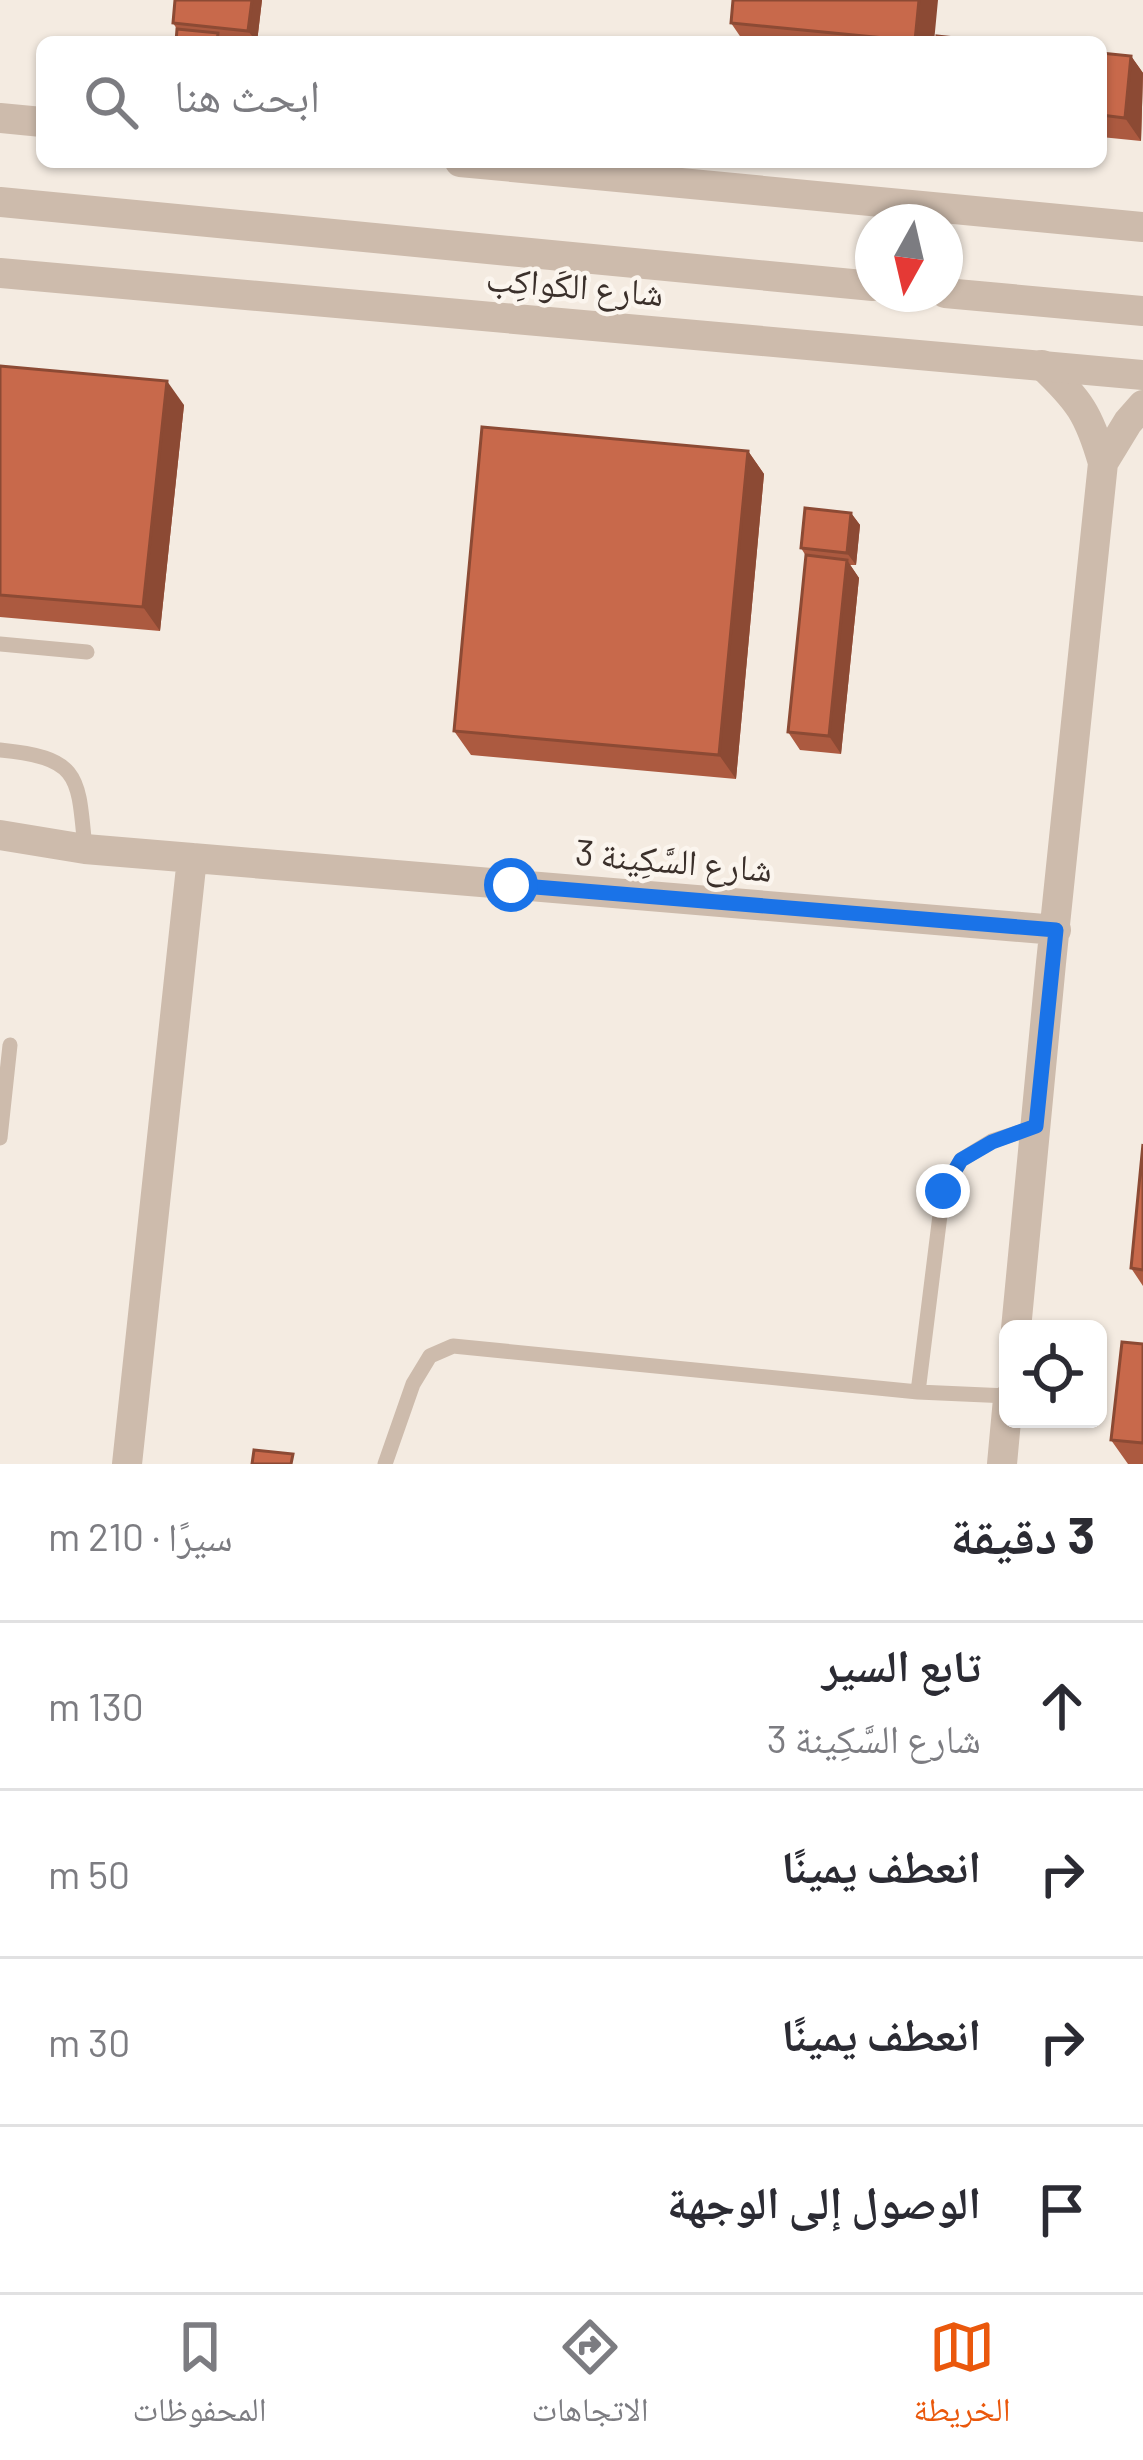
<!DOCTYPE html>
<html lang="ar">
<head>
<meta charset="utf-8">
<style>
	body { margin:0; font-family:Barlow,"Noto Naskh Arabic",sans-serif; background:#f2f2f3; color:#2b2b33; direction:rtl }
	.controls { position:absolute; right:36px; bottom:36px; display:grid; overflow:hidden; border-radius:18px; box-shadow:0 3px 9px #0004 }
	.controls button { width:108px; height:108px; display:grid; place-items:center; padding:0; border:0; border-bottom:3px solid #e1e1e2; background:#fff; color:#2b2b33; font:60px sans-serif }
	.compass { position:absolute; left:855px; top:204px; width:108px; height:108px; border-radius:50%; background:#fff; box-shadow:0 3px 9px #0004; rotate:188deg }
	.stop { position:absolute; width:36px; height:36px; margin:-27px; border:9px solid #1a73e8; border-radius:50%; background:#fff }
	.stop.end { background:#1a73e8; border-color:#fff; box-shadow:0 3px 12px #0008 }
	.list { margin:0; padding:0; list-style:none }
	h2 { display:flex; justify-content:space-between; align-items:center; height:156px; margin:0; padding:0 48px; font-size:51px }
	h2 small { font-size:39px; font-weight:400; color:#7c7c81 }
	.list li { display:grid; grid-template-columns:78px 1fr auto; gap:36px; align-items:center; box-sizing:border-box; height:168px; padding:0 48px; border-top:3px solid #e1e1e2 }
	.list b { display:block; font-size:45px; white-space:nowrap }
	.list p { margin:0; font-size:39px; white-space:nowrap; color:#7c7c81 }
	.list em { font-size:39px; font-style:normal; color:#7c7c81 }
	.icon { flex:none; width:66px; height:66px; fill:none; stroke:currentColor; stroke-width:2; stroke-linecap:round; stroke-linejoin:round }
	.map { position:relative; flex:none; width:1143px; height:1464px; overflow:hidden; direction:ltr }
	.search { position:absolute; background:#fff; box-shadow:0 3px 9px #0004; left:36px; right:36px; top:36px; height:132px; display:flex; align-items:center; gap:30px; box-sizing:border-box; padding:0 42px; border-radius:18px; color:#7c7c81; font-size:45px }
	.sheet { height:828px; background:#fff }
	nav { display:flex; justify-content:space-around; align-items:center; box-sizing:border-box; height:168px; border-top:3px solid #e1e1e2; background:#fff; font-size:33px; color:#7c7c81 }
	nav a { display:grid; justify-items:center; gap:6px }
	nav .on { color:#ea580c }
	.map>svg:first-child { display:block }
</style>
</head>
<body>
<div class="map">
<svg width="1143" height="1464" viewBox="0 0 1143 1464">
	<rect width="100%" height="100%" fill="#f4ebe1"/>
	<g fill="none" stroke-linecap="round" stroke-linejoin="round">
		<path stroke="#cdbbac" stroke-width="15" d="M0,644l87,8
			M0,750c81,8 78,26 85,99
			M0,1138l10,-93
			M918,1392l25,-201 18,-31 31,-19 44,-14
			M385,1464l28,-80 17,-28 23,-10 465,46 90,4"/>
		<path stroke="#cdbbac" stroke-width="30" d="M0,118l42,4
			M460,162l683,65
			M1103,463l25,-41 15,-17
			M0,835l85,14 971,81
			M1016,1329l35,-366 52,-500c-14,-49 -24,-63 -61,-98
			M127,1464l65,-606
			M1002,1464l6,-65"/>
		<path stroke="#cdbbac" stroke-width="30" d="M0,202l873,84
			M0,273l1143,102
			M945,293l198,18"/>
	</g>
	<path fill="#ac5a40" d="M175,0h87l-5,42 -35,-2v2l-45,-13 -4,-6z
		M731,23l203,19h-190z
		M1101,53l30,3 12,17 -2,68 -40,-4z
		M0,366l184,39 -24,226 -160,-14z
		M748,451l16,23 -28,305 -265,-24 -17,-24z
		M851,513l9,12 -4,40h-6l9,13 -18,176 -41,-4 -12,-18 18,-176 -5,-8z
		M1143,1144v142l-12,-18z
		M1143,1344v120h-15l-17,-24z"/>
	<path fill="#8c4a34" d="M252,0h10l-5,42 -9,-11z
		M919,0h19l-4,42h-19z
		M1131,56l12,17 -2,68 -16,-23z
		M167,381l17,24 -24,226 -17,-24z
		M748,451l16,23 -28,305 -17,-24z
		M851,513l9,12 -4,40 -9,-12z
		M847,560l12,18 -18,176 -12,-18z"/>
	<path fill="#c8694b" stroke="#8c4a34" stroke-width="3" d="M175,0h77l-4,31 -75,-8z
		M733,0h186l-4,41 -184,-18z
		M177,29l41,4 -1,9h-41z
		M937,36l55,6h-55z
		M1101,53l30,3 -6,62 -24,-3z
		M0,366l167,15 -24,226 -143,-12z
		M482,427l266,24 -29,304 -265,-24z
		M805,508l46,5 -4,40 -46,-5z
		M806,555l41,5 -18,176 -41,-4z
		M1143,1144v126l-12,-2z
		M1122,1342l21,2v99l-32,-3z
		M254,1450l39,4 -2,10h-39z"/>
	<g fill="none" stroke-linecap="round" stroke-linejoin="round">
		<path stroke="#1a73e8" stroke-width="15" d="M511,885l545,45 -20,196 -44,16 -31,18 -18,31"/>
	</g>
	<g text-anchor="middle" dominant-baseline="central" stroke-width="9" stroke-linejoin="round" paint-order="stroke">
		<g font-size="36" fill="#3b302b" stroke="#fbf5ee">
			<text transform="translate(575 284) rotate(5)">شارع الكَواكِب</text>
			<text transform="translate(674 859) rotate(5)">شارع السَّكِينة 3</text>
		</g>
	</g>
</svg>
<div class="controls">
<button><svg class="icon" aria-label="locate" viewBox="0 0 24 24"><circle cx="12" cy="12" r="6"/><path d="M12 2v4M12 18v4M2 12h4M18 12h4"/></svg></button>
</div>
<svg class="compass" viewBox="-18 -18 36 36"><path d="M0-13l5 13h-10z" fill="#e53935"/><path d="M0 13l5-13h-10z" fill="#7c7c81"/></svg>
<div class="stop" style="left:511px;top:885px"></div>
<div class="stop end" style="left:943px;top:1191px"></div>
<div class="search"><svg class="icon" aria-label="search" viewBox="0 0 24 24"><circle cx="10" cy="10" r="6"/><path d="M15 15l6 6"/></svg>ابحث هنا</div>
</div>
<section class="sheet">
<h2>3 دقيقة<small>سيرًا · 210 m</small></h2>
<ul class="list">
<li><svg class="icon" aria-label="ahead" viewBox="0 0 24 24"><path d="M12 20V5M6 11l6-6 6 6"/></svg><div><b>تابع السير</b><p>شارع السَّكِينة 3</p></div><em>130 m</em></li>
<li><svg class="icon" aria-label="right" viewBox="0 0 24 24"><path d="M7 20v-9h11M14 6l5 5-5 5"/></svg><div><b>انعطف يمينًا</b></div><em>50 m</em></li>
<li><svg class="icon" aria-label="right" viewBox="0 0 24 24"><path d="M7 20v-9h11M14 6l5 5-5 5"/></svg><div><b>انعطف يمينًا</b></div><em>30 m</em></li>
<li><svg class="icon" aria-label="arrive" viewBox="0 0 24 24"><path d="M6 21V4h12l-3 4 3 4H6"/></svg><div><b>الوصول إلى الوجهة</b></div></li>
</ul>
</section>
<nav>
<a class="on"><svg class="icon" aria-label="map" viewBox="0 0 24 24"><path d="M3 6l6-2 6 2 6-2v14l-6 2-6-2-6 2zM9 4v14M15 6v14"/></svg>الخريطة</a>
<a><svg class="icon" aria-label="directions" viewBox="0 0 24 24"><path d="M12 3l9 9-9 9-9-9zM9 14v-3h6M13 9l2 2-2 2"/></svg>الاتجاهات</a>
<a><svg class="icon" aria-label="saved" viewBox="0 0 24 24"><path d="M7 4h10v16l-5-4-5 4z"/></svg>المحفوظات</a>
</nav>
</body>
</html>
